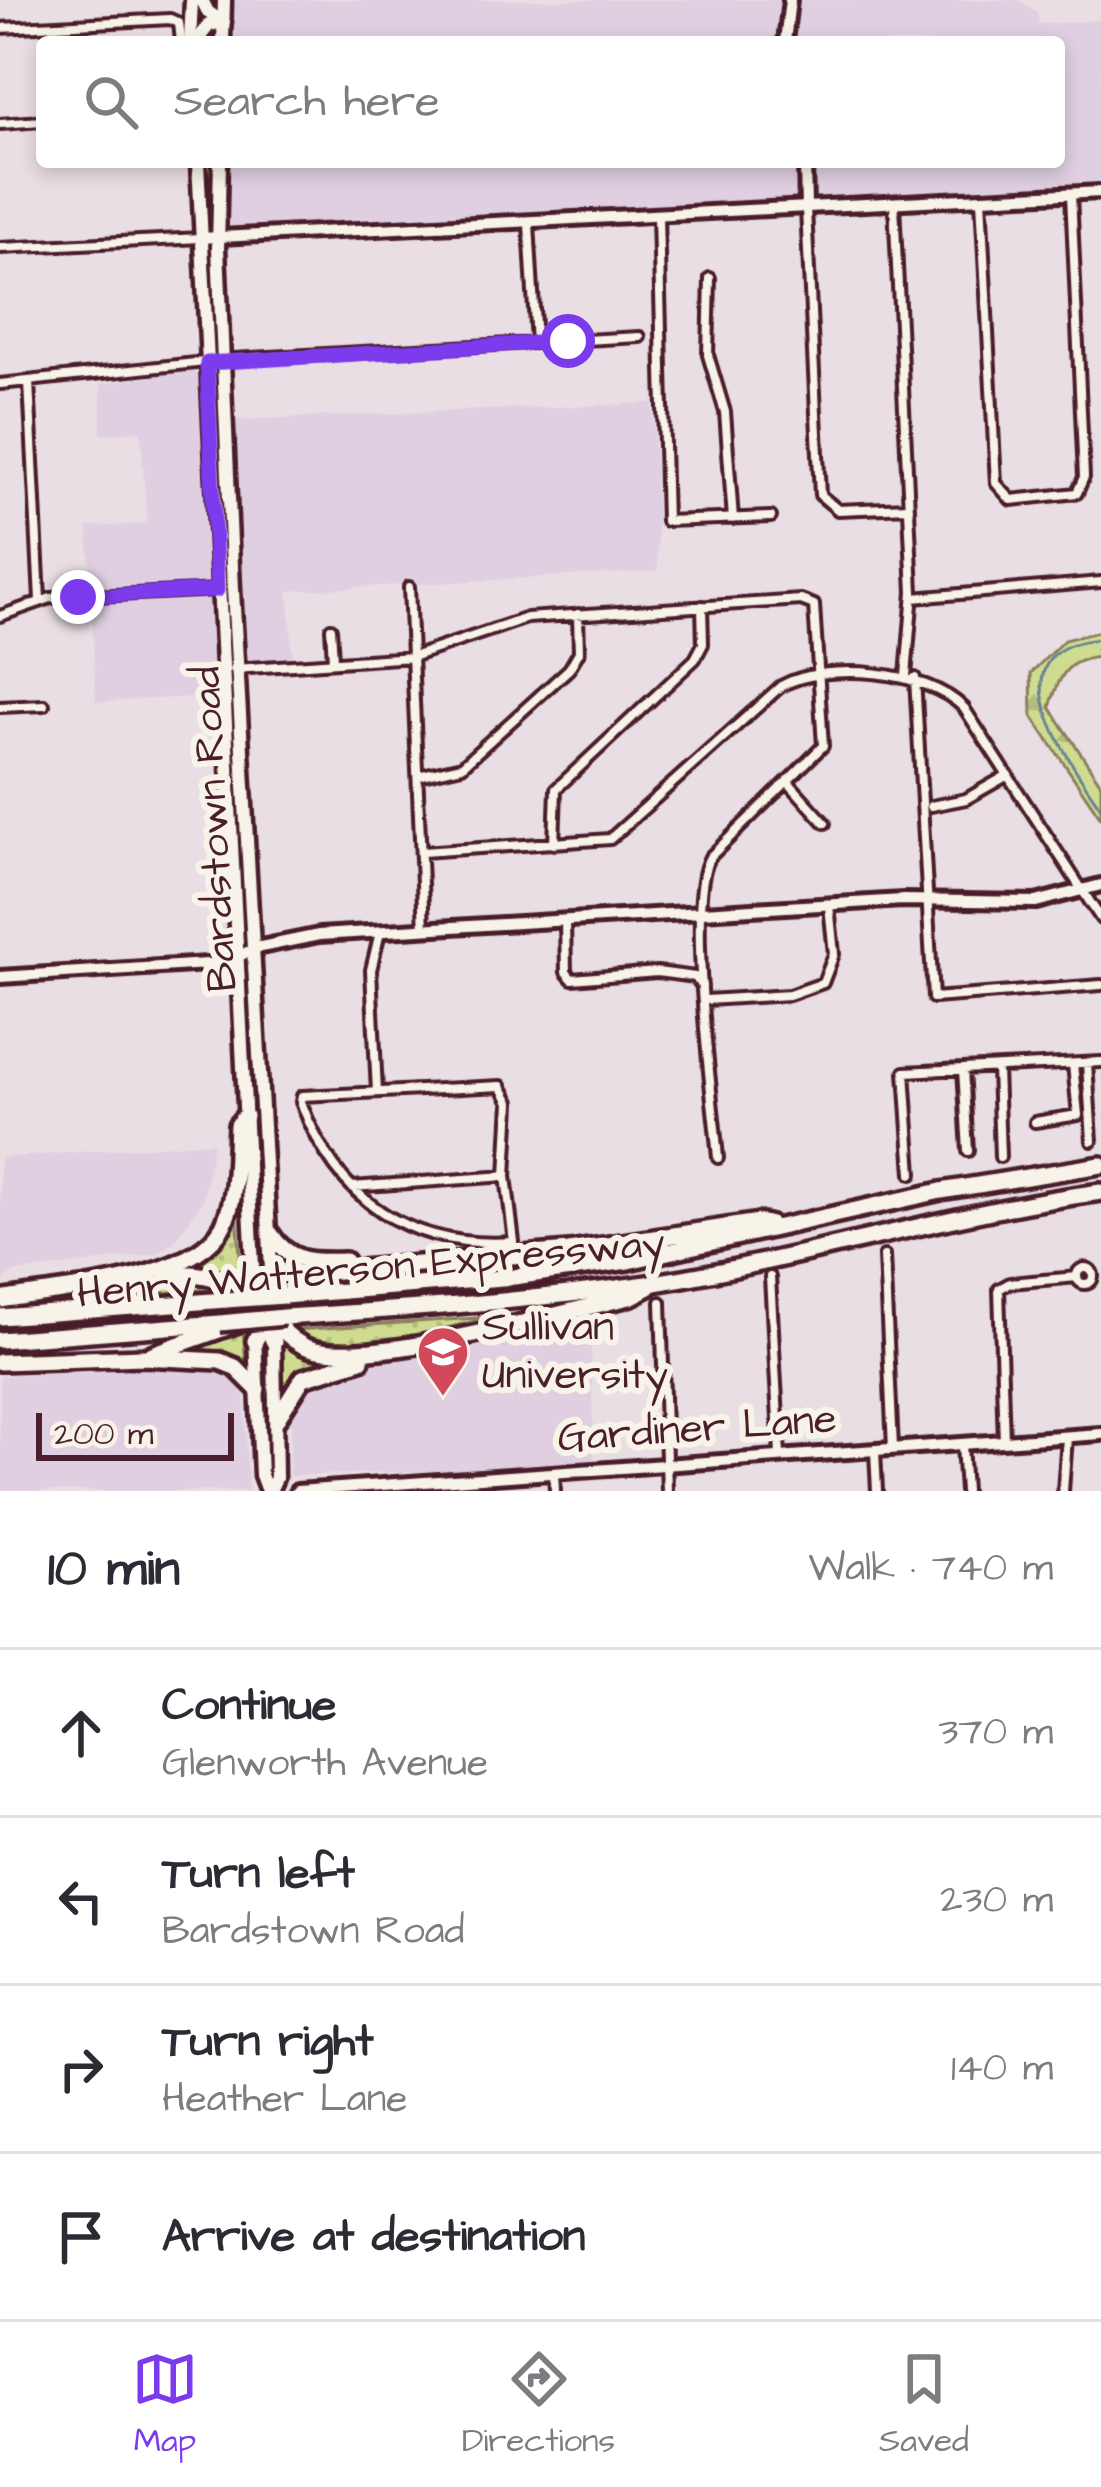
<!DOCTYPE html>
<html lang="en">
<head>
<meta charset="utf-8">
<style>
	body { margin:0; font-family:"Architects Daughter",sans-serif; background:#f2f2f3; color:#2b2b33 }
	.scale { position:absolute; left:36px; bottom:30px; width:198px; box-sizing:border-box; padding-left:12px; border:6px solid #4a1f2b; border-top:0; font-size:33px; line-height:42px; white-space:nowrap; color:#4a1f2b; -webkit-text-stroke:9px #f7f3e8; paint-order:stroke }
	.stop { position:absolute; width:36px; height:36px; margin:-27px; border:9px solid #7c3aed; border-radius:50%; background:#fff }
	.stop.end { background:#7c3aed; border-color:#fff; box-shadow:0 3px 12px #0008 }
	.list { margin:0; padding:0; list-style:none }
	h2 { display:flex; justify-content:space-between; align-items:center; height:156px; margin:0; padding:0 48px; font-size:51px }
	h2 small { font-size:39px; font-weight:400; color:#7c7c81 }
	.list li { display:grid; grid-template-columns:78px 1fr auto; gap:36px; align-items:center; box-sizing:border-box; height:168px; padding:0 48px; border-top:3px solid #e1e1e2 }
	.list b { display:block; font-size:45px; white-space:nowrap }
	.list p { margin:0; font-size:39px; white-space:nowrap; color:#7c7c81 }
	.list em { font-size:39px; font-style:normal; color:#7c7c81 }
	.icon { flex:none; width:66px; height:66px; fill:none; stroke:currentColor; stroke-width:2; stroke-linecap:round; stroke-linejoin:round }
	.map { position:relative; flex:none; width:1101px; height:1491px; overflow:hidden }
	.search { position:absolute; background:#fff; box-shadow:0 6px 18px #0003; left:36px; right:36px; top:36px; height:132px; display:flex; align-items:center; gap:30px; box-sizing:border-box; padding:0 42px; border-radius:12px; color:#7c7c81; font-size:45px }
	.sheet { height:828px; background:#fff }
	nav { display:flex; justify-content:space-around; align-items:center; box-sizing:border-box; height:168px; border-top:3px solid #e1e1e2; background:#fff; font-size:33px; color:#7c7c81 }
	nav a { display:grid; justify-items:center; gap:6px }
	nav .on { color:#7c3aed }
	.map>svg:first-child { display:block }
</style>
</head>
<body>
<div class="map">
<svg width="1101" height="1491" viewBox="0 0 1101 1491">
	<defs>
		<pattern id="grass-dots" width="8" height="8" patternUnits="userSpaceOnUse" patternTransform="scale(3)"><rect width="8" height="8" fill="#cfdc8f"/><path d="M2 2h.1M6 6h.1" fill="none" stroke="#b3bc7c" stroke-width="1.8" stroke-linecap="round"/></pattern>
		<pattern id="forest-firs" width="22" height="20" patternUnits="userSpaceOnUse" patternTransform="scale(3)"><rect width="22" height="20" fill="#cfdc8f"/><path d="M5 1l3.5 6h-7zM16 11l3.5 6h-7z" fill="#b3bc7c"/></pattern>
	</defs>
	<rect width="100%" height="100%" fill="#e9dee4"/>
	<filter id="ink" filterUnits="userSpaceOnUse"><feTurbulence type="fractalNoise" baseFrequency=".00833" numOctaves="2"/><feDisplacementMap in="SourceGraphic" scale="24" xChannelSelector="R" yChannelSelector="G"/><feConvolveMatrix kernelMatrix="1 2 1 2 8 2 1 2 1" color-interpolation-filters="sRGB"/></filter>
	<g filter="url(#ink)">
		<path fill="#dfcfe1" d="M232,0h786l19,12 2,12 62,-4v164l-871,47 1,-69h828v-120h-827z
			M197,369l18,322 -4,5 -115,6 -8,-175 59,-3 -6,-93 -40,3v-50z
			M653,403l5,168 -370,20 5,69 -49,3 -12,-243z
			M213,1142l-10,58 -28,41 -18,13 -143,18 -14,12v-126z
			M590,1315l4,150 -305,11 3,-71 19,-28z
			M211,1365l25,10 8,11 4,105h-248v-115z"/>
		<path fill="url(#grass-dots)" stroke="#8c7e5d" stroke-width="3" d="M236,1196l6,90 -74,-16 20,-7z
			M191,1279l32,9 -189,15 145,-23z
			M492,1317c-49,10 -157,48 -197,13z
			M243,1327l3,41 -56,-15z
			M281,1337l27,17 31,6 -55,37z"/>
		<path fill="url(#forest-firs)" stroke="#8c7e5d" stroke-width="3" d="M1101,631v26c-35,2 -41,18 -51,50l51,77v34l-69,-102 -1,-43 33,-33z"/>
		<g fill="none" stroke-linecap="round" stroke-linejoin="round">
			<path stroke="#678394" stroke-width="3" d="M1101,639c-114,8 -34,119 0,169"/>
			<g stroke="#4a1f2b" stroke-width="16">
				<path id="street" d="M0,28l170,-9 9,4 2,19
					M0,124l42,-3
					M981,199l15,284 15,17 66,-7 7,-16 -13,-283
					M894,204l19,388 -7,84
					M806,209l14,286 18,15 71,-3
					M658,216l8,305 105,-4
					M529,224l7,119
					M0,248l201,-10
					M710,278l-2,77 17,57 8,107
					M29,382l11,218
					M0,384l233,-25 407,-22
					M409,587l15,342
					M913,598l188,-16
					M0,616l51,-18 169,-8
					M331,628l2,32
					M234,669l178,-12 115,-39 274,-18 13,5 9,141 -113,111c-25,42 3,243 8,301
					M915,678l18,320 168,-13
					M0,707l44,-2
					M418,776l44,-10 107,-97 10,-17 -1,-38
					M789,783l36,40
					M931,806l35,-7 42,-24
					M554,844l2,-55 139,-130 8,-15 -1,-38
					M422,852l188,-13 171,-153c46,-25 145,-16 183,22l137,211
					M565,921l1,51 6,7 85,-7 38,5 7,9
					M706,1000l83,-5 34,-12 11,-29 -5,-49
					M1087,1063l5,78
					M997,1068l3,89
					M963,1069l5,82
					M501,1086l9,16 -4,74 8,66c-105,7 -177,-41 -213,-140l1,-6z
					M377,1092l-6,-122 9,-38
					M1035,1122l43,-7 -5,-51
					M912,1174l-7,-102 196,-10
					M352,1187l154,-11
					M884,1256l9,192
					M1077 1276a8 8 0 1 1 16 0a8 8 0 1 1-16 0Z
					M770,1277l10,178
					M661,1302l6,189
					M1004,1441l-5,-152 11,-6 67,-6
					M962,1445l3,46
					M875,1451l2,40
					M554,1472l1,19
					M1063,1491l4,-54"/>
			</g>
			<g stroke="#4a1f2b" stroke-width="20">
				<path id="secondary" d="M785,42l5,-42
					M805,162l1,46
					M201,238l900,-46
					M0,977l224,-14 32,-15 63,-13 584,-35 133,2 65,-17
					M297,1491l804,-57"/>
			</g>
			<g stroke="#4a1f2b" stroke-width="21">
				<path id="primary" d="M202,0l6,12 14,10
					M190,42l2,-42
					M196,42l13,-17 15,-3
					M223,42l1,-42
					M198,162l56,1125
					M220,162l-2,86 15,341 40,716
					M255,1337l6,138 6,16
					M270,1491l6,-13 -2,-140"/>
			</g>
			<g stroke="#4a1f2b" stroke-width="24">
				<path id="highway" d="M270,1233c19,30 41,29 75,28
					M167,1275c55,-7 85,18 107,67
					M253,1278c11,26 23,53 49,67 52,28 263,-34 328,-48l19,-10
					M284,1296l230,-19 114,-16 313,-70 160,-26
					M0,1300c60,-11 192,-17 223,-74 15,-30 12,-68 14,-101l8,-9
					M0,1317l226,-17
					M284,1317c126,-8 251,-16 376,-35 148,-24 292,-70 441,-90
					M0,1340l220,-17
					M255,1341l21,-44 50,-25 243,-21 190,-29 12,3
					M152,1354l84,-30
					M0,1362l143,-5 77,4 15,6 22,22
					M277,1419l26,-41 58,-18"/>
			</g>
			<use href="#street" stroke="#f7f3e8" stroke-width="8"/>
			<use href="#secondary" stroke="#f7f3e8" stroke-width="10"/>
			<use href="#primary" stroke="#f7f3e8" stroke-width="12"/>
			<use href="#highway" stroke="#f7f3e8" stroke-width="15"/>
			<g stroke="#4a1f2b" stroke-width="24" stroke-linecap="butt">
				<path id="highway-bridge" d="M226,1300l58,-4
					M220,1323l64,-6"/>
			</g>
			<use href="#highway-bridge" stroke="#f7f3e8" stroke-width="15"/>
		</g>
	</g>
	<g fill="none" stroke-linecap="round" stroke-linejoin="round" filter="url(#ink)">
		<path stroke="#7c3aed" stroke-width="15" d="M78,597l139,-7 -10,-227 361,-22"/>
	</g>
	<defs>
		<g id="university-pin" transform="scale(2.7)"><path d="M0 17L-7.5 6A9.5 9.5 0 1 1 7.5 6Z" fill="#d1495b" stroke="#f7f3e8"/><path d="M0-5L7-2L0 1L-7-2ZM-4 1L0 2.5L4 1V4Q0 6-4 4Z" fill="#fff"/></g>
	</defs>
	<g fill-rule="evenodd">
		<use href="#university-pin" x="443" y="1352"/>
	</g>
	<g text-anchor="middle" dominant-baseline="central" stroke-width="12" stroke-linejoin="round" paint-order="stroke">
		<g font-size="42" fill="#4a1f2b" stroke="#f7f3e8">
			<text transform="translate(215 829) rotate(-93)">Bardstown Road</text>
			<text transform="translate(371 1269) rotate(-5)">Henry Watterson Expressway</text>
			<text transform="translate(697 1429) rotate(-4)">Gardiner Lane</text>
		</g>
		<g font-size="42" fill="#4a1f2b" stroke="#f7f3e8" text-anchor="start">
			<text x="482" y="1328">Sullivan<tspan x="482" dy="48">University</tspan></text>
		</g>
	</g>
</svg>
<div class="scale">200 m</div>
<div class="stop" style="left:568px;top:341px"></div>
<div class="stop end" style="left:78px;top:597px"></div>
<div class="search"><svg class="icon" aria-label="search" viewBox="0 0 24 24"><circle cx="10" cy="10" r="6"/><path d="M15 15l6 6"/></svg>Search here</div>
</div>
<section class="sheet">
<h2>10 min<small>Walk · 740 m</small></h2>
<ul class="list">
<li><svg class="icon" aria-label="ahead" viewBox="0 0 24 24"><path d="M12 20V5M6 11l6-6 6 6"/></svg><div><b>Continue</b><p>Glenworth Avenue</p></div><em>370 m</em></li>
<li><svg class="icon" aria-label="left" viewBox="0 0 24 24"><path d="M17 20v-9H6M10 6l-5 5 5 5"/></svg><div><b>Turn left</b><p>Bardstown Road</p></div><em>230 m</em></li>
<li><svg class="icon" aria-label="right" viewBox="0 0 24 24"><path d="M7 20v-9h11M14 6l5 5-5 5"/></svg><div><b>Turn right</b><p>Heather Lane</p></div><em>140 m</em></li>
<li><svg class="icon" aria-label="arrive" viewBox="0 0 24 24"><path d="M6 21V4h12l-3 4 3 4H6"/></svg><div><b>Arrive at destination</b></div></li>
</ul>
</section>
<nav>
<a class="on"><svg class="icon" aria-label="map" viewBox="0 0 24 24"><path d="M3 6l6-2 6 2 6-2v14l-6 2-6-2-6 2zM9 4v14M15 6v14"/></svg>Map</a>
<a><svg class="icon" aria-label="directions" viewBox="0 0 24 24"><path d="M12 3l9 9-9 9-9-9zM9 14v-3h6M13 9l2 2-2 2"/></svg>Directions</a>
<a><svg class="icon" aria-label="saved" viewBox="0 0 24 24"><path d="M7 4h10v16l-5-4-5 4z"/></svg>Saved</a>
</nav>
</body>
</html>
